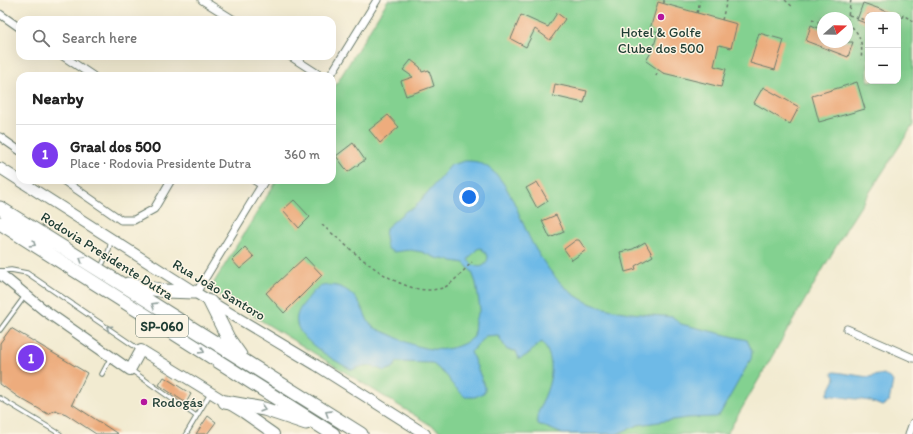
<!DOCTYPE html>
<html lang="en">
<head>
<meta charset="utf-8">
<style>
	body { margin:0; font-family:Itim,sans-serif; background:#f6f6f6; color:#222 }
	.controls { position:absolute; right:12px; top:12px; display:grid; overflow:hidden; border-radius:8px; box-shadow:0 4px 16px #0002 }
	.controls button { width:36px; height:36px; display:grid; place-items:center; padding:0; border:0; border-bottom:1px solid #e0e0e0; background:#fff; color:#222; font:20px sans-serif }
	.compass { position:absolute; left:817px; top:12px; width:36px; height:36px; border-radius:50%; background:#fff; box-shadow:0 4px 16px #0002; rotate:70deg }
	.you { position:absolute; left:469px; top:197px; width:14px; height:14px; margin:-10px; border:3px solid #fff; border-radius:50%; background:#1a73e8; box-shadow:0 0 0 6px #1a73e833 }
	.badge { display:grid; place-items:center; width:26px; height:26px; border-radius:50%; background:#7c3aed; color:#fff; font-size:13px; font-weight:700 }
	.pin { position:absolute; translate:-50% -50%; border:2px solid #fff; box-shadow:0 1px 4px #0006 }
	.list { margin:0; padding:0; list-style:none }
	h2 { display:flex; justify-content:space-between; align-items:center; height:52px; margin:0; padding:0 16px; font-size:17px }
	h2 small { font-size:13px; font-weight:400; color:#767676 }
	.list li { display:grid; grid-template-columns:26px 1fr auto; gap:12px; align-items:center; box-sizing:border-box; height:60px; padding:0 16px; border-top:1px solid #e0e0e0 }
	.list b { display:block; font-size:15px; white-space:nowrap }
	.list p { margin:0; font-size:13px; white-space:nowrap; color:#767676 }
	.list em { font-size:13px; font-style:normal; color:#767676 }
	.icon { flex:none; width:22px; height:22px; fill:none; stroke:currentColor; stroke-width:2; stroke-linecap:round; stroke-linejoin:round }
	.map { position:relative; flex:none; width:913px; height:434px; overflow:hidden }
	.search { position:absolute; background:#fff; box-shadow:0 4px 16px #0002; left:16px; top:16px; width:320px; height:44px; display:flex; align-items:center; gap:10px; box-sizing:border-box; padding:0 14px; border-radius:12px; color:#767676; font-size:15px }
	.panel { position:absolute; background:#fff; box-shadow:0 4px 16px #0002; left:16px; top:72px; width:320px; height:112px; border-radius:12px }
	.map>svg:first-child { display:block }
</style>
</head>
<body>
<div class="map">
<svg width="913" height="434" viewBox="0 0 913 434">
	<rect width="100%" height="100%" fill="#fcf5e5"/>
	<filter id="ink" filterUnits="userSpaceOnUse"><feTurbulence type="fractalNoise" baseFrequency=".025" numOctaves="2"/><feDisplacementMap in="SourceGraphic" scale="8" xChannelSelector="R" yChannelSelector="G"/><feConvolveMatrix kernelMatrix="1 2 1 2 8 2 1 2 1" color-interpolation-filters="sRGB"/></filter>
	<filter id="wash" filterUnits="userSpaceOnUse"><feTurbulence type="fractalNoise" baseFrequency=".012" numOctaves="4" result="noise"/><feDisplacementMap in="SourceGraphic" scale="16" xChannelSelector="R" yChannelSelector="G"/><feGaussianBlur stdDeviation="0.9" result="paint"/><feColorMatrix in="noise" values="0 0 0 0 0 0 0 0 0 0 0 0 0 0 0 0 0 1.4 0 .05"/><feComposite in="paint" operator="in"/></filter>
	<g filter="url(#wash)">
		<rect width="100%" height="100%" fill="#f2ebd1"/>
		<path fill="#83d190" stroke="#518762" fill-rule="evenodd" d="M388,0h525v125l-65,101 -121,208h-282l-235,-145 67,-109h55v-89zM868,15h30v66h-30zM823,18h24v24h-24z"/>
		<path fill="#6ebae7" stroke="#467c8e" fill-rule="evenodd" d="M465,161c5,0 11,0 15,2 31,13 39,59 55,85 11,19 26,40 46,51 24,14 64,15 92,18l8,7 66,16 5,11 -1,8 -31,55 -4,3 -29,1 -49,7 -21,9h-54l-25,-10c-3,-8 1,-13 4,-21 9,-21 15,-41 0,-61 -11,7 -10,12 -23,17l-3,-8 -9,-1 -9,-15 -13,1 -14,16 14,35v5l-10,5h-10l-14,-14 -3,-6 -16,-14 -35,-1 -4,6 -8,3c-16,-5 -14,-9 -33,-1 -15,-8 -51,-28 -55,-46 -2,-9 3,-16 8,-22 4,-5 11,-15 17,-16 21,-4 34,9 42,26 2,4 4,11 8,14 5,4 13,6 19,9 27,14 56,23 83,2l1,-17 5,-11 -4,-26 -4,-11 -8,-9 -28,-5 -14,-6 -12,-2 -17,2 -6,-4 -2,-11 1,-9 21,-18 7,-2 37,-43zM481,248l7,8c-1,14 -13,13 -20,4l9,-11z
			M835,372l33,5 16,-3 9,7 -4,21 -7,4 -12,-5 -43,-6 8,-16 -3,-6z"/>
		<g id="blocks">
			<path fill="#edac7d" d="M658,2l79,22 -6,24 -12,-3 -5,21 12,3 -5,18 -58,-14 -17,-12 7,-12 5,-17 -8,-3z
				M863,3l31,11v1h-26v9l-11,-4z
				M557,13l8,6 -15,21 -15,-11 -9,18 -15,-8 10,-24 27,12z
				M811,25l12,5v12h30l-5,15 -42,-16z
				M759,33l25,7 -9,30 -25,-7z
				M411,60l9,7 2,5 7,-2 5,16 -28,10 -5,-15 12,-4 -10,-7z
				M857,82l8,27 -46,13 -7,-26z
				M555,84l32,7 -3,12 -31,-7z
				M763,87l36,20 -9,17 -36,-21z
				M388,115l11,12 -19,16 -11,-13z
				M353,143l12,17 -17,12 -12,-16z
				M537,182l11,19 -11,7 -11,-20z
				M294,200l16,17 -11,11 -16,-18z
				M556,215l8,17 -14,6 -8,-17z
				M576,240h3l7,10 -14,10 -8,-11z
				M645,242l8,14 -18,10 1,3 -11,3 -5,-20 13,-3z
				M245,247l9,10 -14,12 -8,-9z
				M305,257l17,18 -38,38 -18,-20z
				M11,328l76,45 -15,31 46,30h-22l-30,-20 -11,-4 -7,4 -30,-17 -18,-13v-41z
				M164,377l27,17 -5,9 -27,-18z
				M208,416l8,6 -9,12h-11z"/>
		</g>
	</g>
	<g filter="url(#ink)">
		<use href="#blocks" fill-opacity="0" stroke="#697a6b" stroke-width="1"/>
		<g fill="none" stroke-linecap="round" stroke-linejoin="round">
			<g stroke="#697a6b" stroke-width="5.5">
				<path id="lane" d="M103,263l6,-13 2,-10
					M1,271l10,-1 16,3 113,77
					M0,330l25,-34
					M131,370l65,46
					M102,374l9,-17
					M0,398l60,36
					M186,434l24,-40"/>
			</g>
			<g stroke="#697a6b" stroke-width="9">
				<path id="street" d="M202,0l32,20
					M0,14l20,14
					M63,56l30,20
					M290,56l31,20
					M330,76l47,-76
					M0,137l20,14
					M63,180l58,40h13l20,-11 17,-29
					M254,180l8,5
					M196,293l69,-113
					M847,329l66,29
					M909,434l4,-11"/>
			</g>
			<g stroke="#697a6b" stroke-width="12">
				<path id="secondary" d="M0,168l196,125 120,72 109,69
					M0,274l44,36 86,60 11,-20 103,63 30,21"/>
			</g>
			<g stroke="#697a6b" stroke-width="15">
				<path id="highway" d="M0,208l361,226
					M0,223l333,211
					M128,284l37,7 29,1
					M210,302l18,36 12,17
					M225,402l39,7 42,14"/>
			</g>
			<path stroke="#697a6b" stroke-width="1.5" stroke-dasharray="3 3" stroke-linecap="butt" d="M785,0l9,8
				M664,3v-3
				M697,13l3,-12
				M849,15l19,6
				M812,19l11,5
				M722,20l5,-20
				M847,21l4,-21
				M847,23c14,10 16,20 14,37
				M898,29l5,-14 10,6
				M656,76l2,-6
				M322,225c30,24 80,78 123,62 7,-3 20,-18 27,-25"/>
			<use href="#lane" stroke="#fff" stroke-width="3.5"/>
			<use href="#street" stroke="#fff" stroke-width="7"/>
			<use href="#secondary" stroke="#fff" stroke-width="10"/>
			<use href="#highway" stroke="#fff" stroke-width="13"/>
		</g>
		<defs><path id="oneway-chevron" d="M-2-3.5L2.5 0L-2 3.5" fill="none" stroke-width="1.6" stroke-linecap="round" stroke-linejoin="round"/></defs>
		<g stroke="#8f9e9a">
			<use href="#oneway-chevron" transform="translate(33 244) rotate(32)"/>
			<use href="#oneway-chevron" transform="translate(82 259) rotate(-148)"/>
			<use href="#oneway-chevron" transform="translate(154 305) rotate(-148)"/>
			<use href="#oneway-chevron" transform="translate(109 328) rotate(-146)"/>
			<use href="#oneway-chevron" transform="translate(202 351) rotate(32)"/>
			<use href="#oneway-chevron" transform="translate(263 409) rotate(16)"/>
			<use href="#oneway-chevron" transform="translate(328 413) rotate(-148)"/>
		</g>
	</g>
	<g fill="#b5179e" stroke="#fcf5e5" stroke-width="1.5">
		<circle cx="661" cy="17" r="4"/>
		<circle cx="144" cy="402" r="4"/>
	</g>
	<g text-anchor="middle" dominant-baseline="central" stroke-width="3" stroke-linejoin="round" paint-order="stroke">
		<rect fill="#fcf5e5" stroke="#617469" stroke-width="1" x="136" y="315" width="52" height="22" rx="3"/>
		<g font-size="13" font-weight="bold" fill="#1f3d34">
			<text x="162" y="326">SP-060</text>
		</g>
		<g font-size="14" fill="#1f3d34" stroke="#fcf5e5">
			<text x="661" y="32">Hotel &amp; Golfe<tspan x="661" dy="16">Clube dos 500</tspan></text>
			<text x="152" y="402" text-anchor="start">Rodogás</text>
		</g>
		<g font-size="14" fill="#1f3d34" stroke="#fcf5e5">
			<text transform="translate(107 256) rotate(32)">Rodovia Presidente Dutra</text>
			<text transform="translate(219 290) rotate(31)">Rua João Santoro</text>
		</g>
	</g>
</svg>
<div class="controls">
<button>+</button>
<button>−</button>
</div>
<svg class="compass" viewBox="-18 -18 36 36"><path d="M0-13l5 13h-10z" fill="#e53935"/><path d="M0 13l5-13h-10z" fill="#767676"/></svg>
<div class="you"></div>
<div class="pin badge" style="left:31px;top:358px">1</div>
<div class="search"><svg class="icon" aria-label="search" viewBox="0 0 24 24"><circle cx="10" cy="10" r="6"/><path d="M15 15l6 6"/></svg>Search here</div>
<section class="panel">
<h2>Nearby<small></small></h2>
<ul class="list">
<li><span class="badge">1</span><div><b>Graal dos 500</b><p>Place · Rodovia Presidente Dutra</p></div><em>360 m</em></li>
</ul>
</section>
</div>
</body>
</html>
